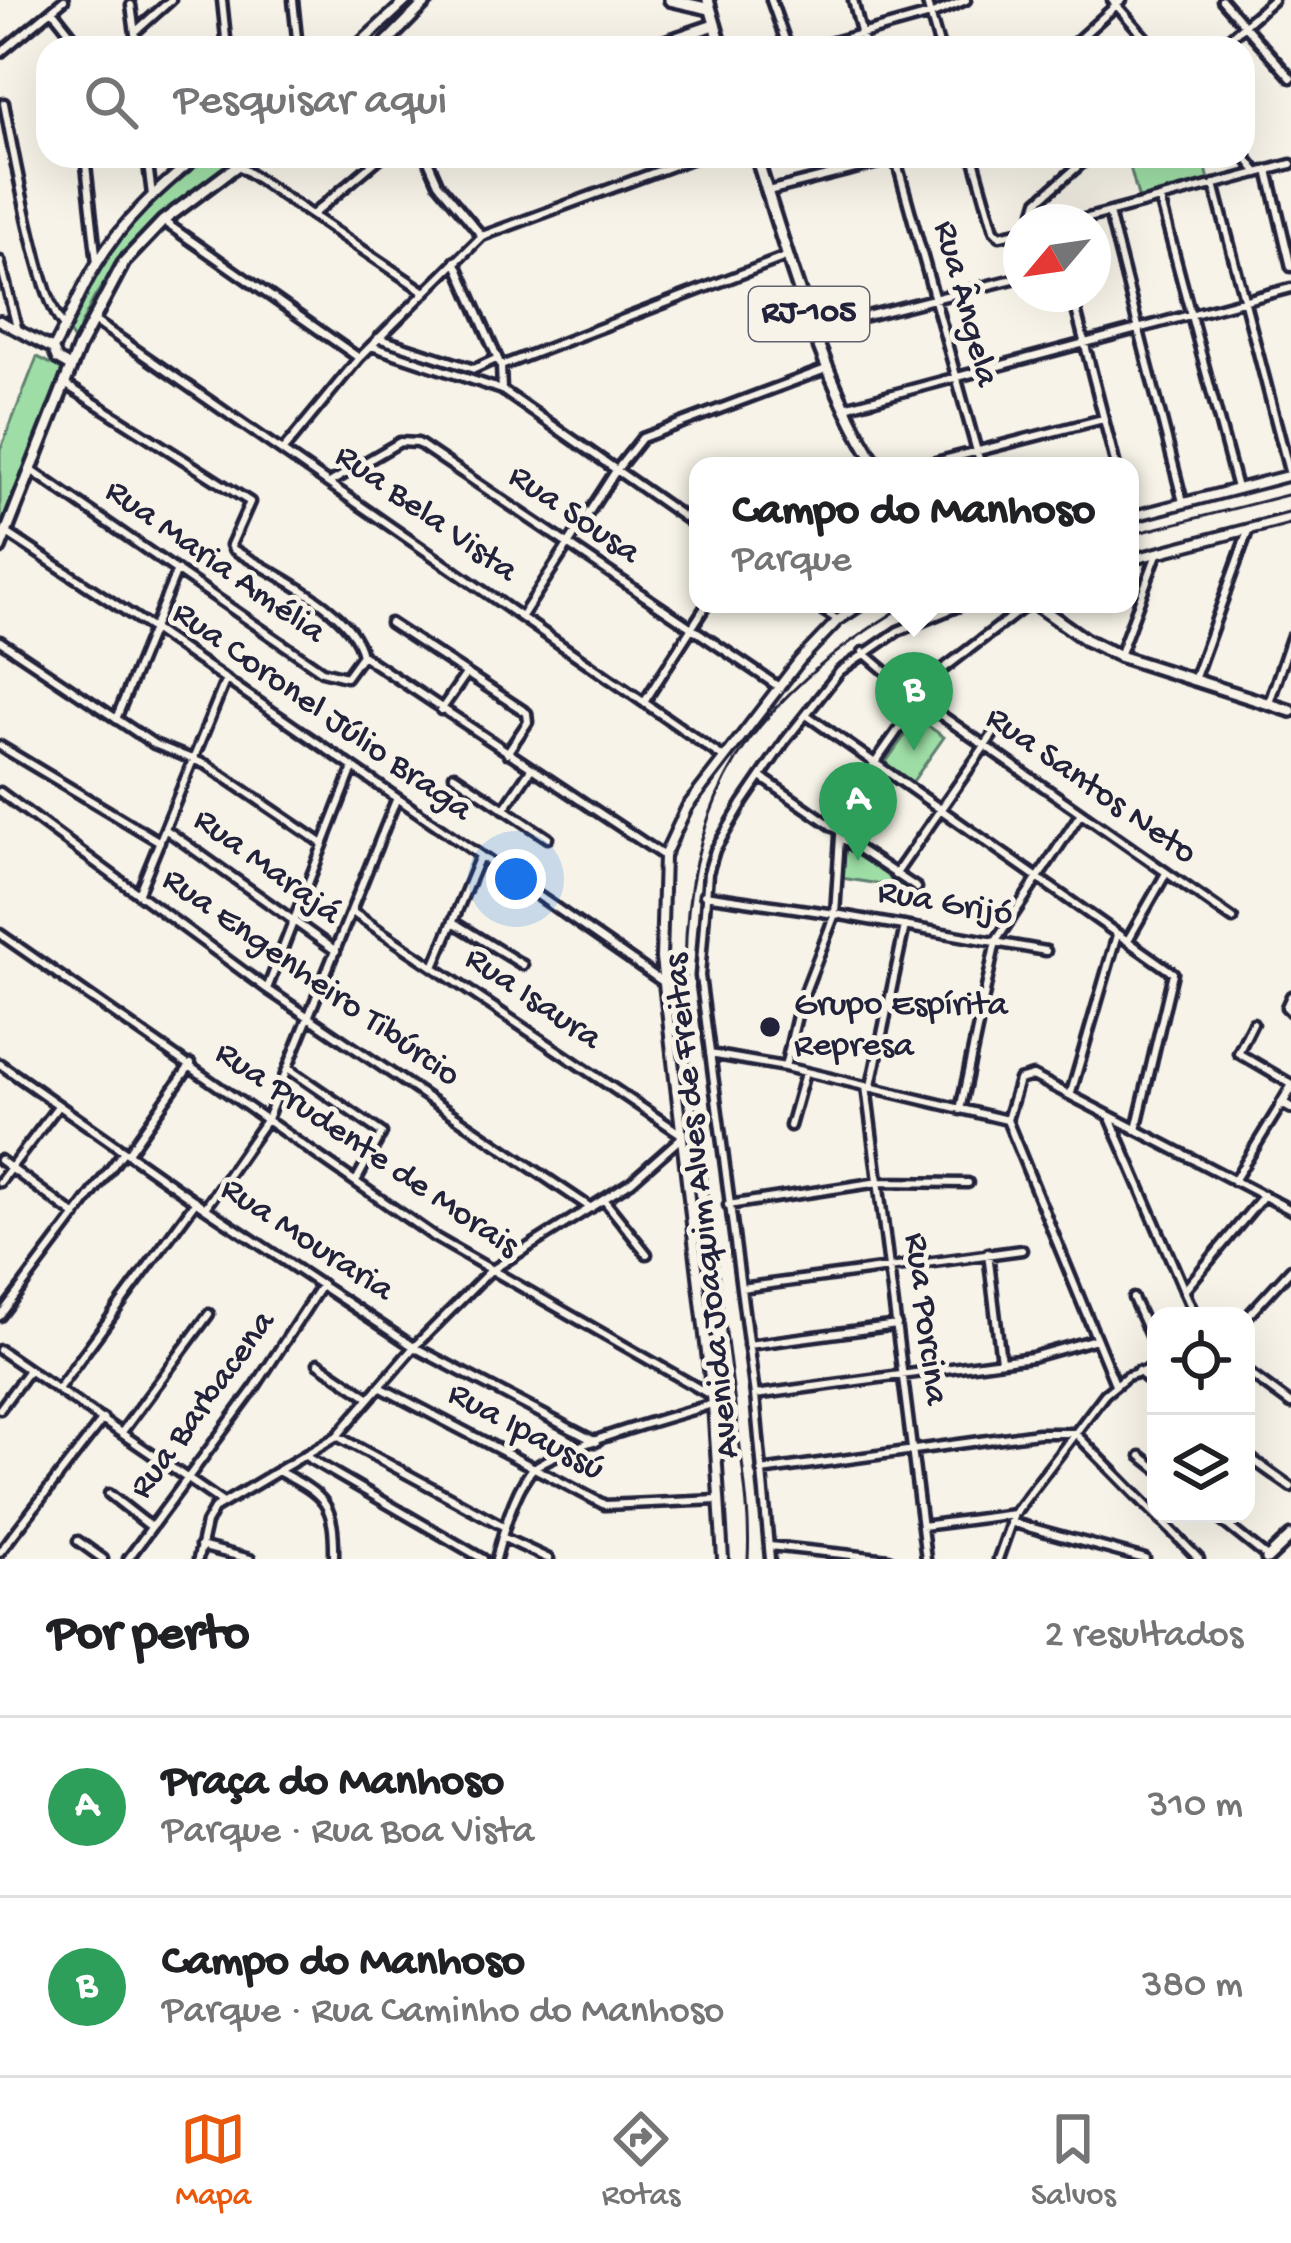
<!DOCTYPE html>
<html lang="pt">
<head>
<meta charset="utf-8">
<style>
	body { margin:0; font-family:"Gochi Hand",sans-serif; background:#f2f2f2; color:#202124 }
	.controls { position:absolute; right:36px; bottom:36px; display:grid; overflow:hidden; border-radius:24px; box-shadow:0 12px 48px #0002 }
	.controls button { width:108px; height:108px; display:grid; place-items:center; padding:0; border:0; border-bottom:3px solid #e0e0e0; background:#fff; color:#202124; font:60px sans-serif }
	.compass { position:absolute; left:1003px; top:204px; width:108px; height:108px; border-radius:50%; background:#fff; box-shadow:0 12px 48px #0002; rotate:241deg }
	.you { position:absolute; left:516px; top:879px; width:42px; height:42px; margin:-30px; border:9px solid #fff; border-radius:50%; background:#1a73e8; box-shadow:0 0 0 18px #1a73e833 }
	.badge { display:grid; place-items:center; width:78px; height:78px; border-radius:50%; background:#ea580c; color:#fff; font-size:39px; font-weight:700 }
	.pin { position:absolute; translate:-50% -99px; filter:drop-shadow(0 3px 6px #0008) }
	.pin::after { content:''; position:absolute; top:63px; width:42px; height:36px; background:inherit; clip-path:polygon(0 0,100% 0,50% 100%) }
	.popup { position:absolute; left:689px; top:457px; width:450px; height:156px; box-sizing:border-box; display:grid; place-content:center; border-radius:24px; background:#fff; filter:drop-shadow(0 3px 9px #0005); font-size:39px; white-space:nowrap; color:#757577 }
	.popup b { font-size:45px; color:#202124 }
	.popup::after { content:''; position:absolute; left:50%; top:100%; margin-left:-24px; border:24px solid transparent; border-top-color:#fff }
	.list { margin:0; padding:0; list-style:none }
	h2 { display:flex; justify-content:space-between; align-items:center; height:156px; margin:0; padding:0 48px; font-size:51px }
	h2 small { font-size:39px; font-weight:400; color:#757577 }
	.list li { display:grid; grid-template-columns:78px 1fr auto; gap:36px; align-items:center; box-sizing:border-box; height:180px; padding:0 48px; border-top:3px solid #e0e0e0 }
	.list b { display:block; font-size:45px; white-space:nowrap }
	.list p { margin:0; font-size:39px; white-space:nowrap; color:#757577 }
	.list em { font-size:39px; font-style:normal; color:#757577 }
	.icon { flex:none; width:66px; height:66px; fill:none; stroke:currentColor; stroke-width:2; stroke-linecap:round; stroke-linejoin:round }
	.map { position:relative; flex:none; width:1291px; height:1559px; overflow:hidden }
	.search { position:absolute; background:#fff; box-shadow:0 12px 48px #0002; left:36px; right:36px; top:36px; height:132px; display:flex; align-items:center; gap:30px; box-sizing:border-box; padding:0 42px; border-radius:36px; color:#757577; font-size:45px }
	.sheet { height:516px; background:#fff }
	nav { display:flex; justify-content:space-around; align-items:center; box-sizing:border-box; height:168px; border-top:3px solid #e0e0e0; background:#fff; font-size:33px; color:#757577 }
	nav a { display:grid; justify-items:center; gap:6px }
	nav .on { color:#ea580c }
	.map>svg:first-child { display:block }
</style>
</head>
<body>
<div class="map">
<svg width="1291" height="1559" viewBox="0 0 1291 1559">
	<rect width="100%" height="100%" fill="#f7f3e8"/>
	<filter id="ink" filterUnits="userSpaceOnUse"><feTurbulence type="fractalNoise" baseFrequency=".00833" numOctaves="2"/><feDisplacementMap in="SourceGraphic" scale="24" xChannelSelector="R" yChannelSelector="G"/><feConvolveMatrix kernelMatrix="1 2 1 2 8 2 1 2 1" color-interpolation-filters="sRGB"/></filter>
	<g filter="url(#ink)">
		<path fill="#9edea6" stroke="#608070" stroke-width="3" d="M204,156h39l-110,88 -38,52 -15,31v10l-7,2 -5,-8c25,-69 78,-131 136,-175z
			M1127,156h76l6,24 -70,20z
			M37,357l28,14 -65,166v-86z
			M917,718l27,19 -33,47 -27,-19z
			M846,845l72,45 -77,-12z"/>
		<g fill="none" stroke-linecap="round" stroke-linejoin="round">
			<g stroke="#22223b" stroke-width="15">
				<path id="minor" d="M222,0l5,48
					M293,0l5,48
					M771,0l17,48
					M853,0l12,48
					M926,0l14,48
					M1112,0l42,48
					M1222,0l69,78
					M131,5l6,43
					M53,11l19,24 4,13
					M135,32l36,-32
					M811,48l119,-33 36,-15
					M1069,48l53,-48
					M1218,48l55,-48
					M0,53l64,-53
					M4,103c7,37 37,206 61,224
					M1243,154l15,19
					M85,156l12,107
					M147,156l5,39
					M426,156l12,27 44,53
					M826,156l6,18
					M895,156l86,310
					M973,156l21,74 6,6 21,-5
					M239,166l186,126
					M1268,170l23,97
					M1214,184l76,291
					M768,191l138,-35
					M1160,199l77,289
					M1109,213l74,289
					M312,215l70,-59
					M163,221l196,137
					M1038,222l-3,-11 3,-10 52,-45
					M1073,222l218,-58
					M0,261l18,70
					M455,261l46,105 1,24
					M1072,294l44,172
					M93,320l631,438
					M815,329l206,-52
					M378,338l96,31 22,-10
					M371,346l131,44 196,137
					M501,366l287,-110
					M65,384l185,118 -19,43 2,4c37,24 120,60 129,106l302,201
					M845,407l446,-119
					M284,449l75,-91 123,-122 217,-80
					M920,466l183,-47
					M31,470l291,201 24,6 16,-22
					M331,482l69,-40 18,1 361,244
					M7,533l146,96 510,353
					M813,604l25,16
					M522,616l93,-144 27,-34 184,-69
					M390,623l137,90 1,9 -21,31
					M0,641l154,103 53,21 116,79
					M863,652l55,47 315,220
					M1119,656l38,-102
					M1194,680l54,-149
					M645,701l62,-97
					M1269,703l22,-65
					M441,710l25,-36
					M808,716l365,257 -37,157
					M116,719l61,-149
					M0,746l160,96
					M454,775l94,63
					M761,777l80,55
					M0,792l267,197 324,219
					M504,809l27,-40
					M165,829l171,122
					M842,838l75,50
					M895,875l110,-158
					M139,892l87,-213
					M704,895l131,19 211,37
					M352,912l329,222
					M453,922l70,43
					M0,934l436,304 276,158
					M1128,940l37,-65
					M434,967l46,-111
					M267,989l86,-221
					M1291,996l-5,11 5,5
					M1253,1023l-15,30 53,31
					M710,1054l75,13 222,53
					M0,1064l205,144 209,139 182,95
					M785,1067l14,-60 36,-93 6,-93 8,-21 89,-127 90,-69
					M289,1069l93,64 -26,48
					M866,1086l60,473
					M871,1086l34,-160
					M1071,1093l46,-158
					M960,1110l36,-169 85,-128
					M1007,1120l12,-40 14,-4 258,134
					M1007,1120l108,264
					M1111,1120l84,196
					M790,1126l15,-53
					M128,1153l63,-89
					M0,1160l76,56
					M1234,1181l48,-78
					M0,1182l58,-76
					M604,1200l43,54
					M728,1205l151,-23 89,1
					M205,1208l62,-89 129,-319
					M988,1253l13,108
					M741,1288l281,-38
					M1184,1291l80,-96
					M1133,1298l23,51
					M0,1316l124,-165
					M1246,1318l45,-49
					M748,1345l149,-20
					M0,1350l223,153
					M318,1363l52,35
					M1138,1371l18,15
					M1246,1371l45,33
					M380,1387l225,118 113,-5
					M58,1389l138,-188
					M755,1395l277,-38 64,-18
					M0,1409l29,-39
					M122,1432l87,-118
					M337,1436l168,91
					M1246,1455l45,32
					M305,1456l178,103
					M1141,1456l15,12
					M278,1471c48,25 57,32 56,88
					M761,1471l277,-38h37l124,126
					M109,1494l42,33
					M1213,1514l54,43
					M1010,1522l135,37
					M922,1526l92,-12
					M502,1537l47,22
					M78,1541l25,18
					M200,1546l50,13
					M770,1546l119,13
					M0,1552l103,-133
					M128,1559l127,-172 67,-103
					M198,1559l8,-36 8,-14 123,-73 77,-89 75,-75 142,-90 51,-45
					M496,1559c7,-27 17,-64 34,-87 16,-22 150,-58 183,-68
					M770,1559l-15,-164 -55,-419 8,-103 7,-23 27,-46 43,-63 55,-70 58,-40 66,-27
					M998,1559l16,-45 91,-120 22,-18 29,-9"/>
			</g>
			<g stroke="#22223b" stroke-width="16">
				<path id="tertiary" d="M355,48l52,-48
					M0,321l53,28 4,10 14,8
					M53,349c16,-27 26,-57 43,-84 26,-44 63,-77 102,-109
					M1130,517l161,-42
					M1130,560l161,-42
					M1291,1088l-9,15 9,5
					M723,1559l-10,-155 -52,-446 3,-102 23,-49 113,-147 38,-40 24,-16"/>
			</g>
			<g stroke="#22223b" stroke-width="18">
				<path id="secondary" d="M670,0l40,9
					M381,48l47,-48
					M647,48l67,-23
					M0,548l79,-201 45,-85 39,-41 87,-65
					M1267,1559l24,-23"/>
			</g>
			<g stroke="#22223b" stroke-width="18">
				<path id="primary" d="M708,0l14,48
					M756,156c32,99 65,222 121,310
					M1035,604l51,36 33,16 172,55"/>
			</g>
			<use href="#minor" stroke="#f7f3e8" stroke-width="6"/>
			<use href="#tertiary" stroke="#f7f3e8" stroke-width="8"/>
			<use href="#secondary" stroke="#f7f3e8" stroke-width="9"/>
			<use href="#primary" stroke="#f7f3e8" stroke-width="9"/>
			<path stroke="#22223b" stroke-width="3" d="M1130,535l161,-41
				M748,1559c3,-48 -7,-98 -12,-145 -9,-78 -20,-156 -30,-235 -18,-132 -44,-278 20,-401 38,-74 113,-133 182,-174"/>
		</g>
	</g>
	<circle fill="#22223b" stroke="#f7f3e8" stroke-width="4.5" cx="770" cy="1027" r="12"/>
	<g text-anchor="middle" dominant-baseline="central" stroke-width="10" stroke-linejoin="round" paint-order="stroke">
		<rect fill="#f7f3e8" stroke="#62616f" stroke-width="3" x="749" y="287" width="120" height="54" rx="9"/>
		<g font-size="33" font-weight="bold" fill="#22223b">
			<text x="809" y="314">RJ-105</text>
		</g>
		<g font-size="36" fill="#22223b" stroke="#f7f3e8">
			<text transform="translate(964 304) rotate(75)">Rua Ângela</text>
			<text transform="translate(425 515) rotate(35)">Rua Bela Vista</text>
			<text transform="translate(573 516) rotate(34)">Rua Sousa</text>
			<text transform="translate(214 563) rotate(35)">Rua Maria Amélia</text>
			<text transform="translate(321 713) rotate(35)">Rua Coronel Júlio Braga</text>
			<text transform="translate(1090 787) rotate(35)">Rua Santos Neto</text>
			<text transform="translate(266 868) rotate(36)">Rua Marajá</text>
			<text transform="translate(945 905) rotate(10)">Rua Grijó</text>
			<text transform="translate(310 979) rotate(35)">Rua Engenheiro Tibúrcio</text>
			<text transform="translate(532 1000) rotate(34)">Rua Isaura</text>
			<text transform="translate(366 1151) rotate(34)">Rua Prudente de Morais</text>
			<text transform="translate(704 1206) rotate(-96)">Avenida Joaquim Alves de Freitas</text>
			<text transform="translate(306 1241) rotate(33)">Rua Mouraria</text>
			<text transform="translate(924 1319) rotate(83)">Rua Porcina</text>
			<text transform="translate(204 1406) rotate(-54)">Rua Barbacena</text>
			<text transform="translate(525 1433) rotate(28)">Rua Ipaussú</text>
		</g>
		<g font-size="36" fill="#22223b" stroke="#f7f3e8" text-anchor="start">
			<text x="794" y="1006">Grupo Espírita<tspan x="794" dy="41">Represa</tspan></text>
		</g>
	</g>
</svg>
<div class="controls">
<button><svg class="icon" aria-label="locate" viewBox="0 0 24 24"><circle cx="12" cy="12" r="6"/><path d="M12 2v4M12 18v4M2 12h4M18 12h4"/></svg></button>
<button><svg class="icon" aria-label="layers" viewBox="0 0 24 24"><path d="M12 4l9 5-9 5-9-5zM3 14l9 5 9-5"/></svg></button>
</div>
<svg class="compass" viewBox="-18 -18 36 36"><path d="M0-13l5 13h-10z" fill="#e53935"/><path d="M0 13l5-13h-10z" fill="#757577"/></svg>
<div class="you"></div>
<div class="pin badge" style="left:858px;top:861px;background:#2e9e5b">A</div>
<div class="pin badge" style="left:914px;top:751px;background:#2e9e5b">B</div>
<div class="popup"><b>Campo do Manhoso</b>Parque</div>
<div class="search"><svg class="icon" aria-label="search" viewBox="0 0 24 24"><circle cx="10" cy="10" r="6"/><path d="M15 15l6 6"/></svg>Pesquisar aqui</div>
</div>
<section class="sheet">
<h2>Por perto<small>2 resultados</small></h2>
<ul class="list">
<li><span class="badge" style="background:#2e9e5b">A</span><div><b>Praça do Manhoso</b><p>Parque · Rua Boa Vista</p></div><em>310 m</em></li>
<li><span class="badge" style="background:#2e9e5b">B</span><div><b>Campo do Manhoso</b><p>Parque · Rua Caminho do Manhoso</p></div><em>380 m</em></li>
</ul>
</section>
<nav>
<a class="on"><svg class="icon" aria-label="map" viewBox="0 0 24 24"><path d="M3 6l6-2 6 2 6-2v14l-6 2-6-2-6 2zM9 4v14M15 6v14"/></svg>Mapa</a>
<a><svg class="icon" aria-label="directions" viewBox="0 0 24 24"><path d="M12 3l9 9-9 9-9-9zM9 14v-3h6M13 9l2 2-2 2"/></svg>Rotas</a>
<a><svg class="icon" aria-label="saved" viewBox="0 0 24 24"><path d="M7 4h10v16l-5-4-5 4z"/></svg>Salvos</a>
</nav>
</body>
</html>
